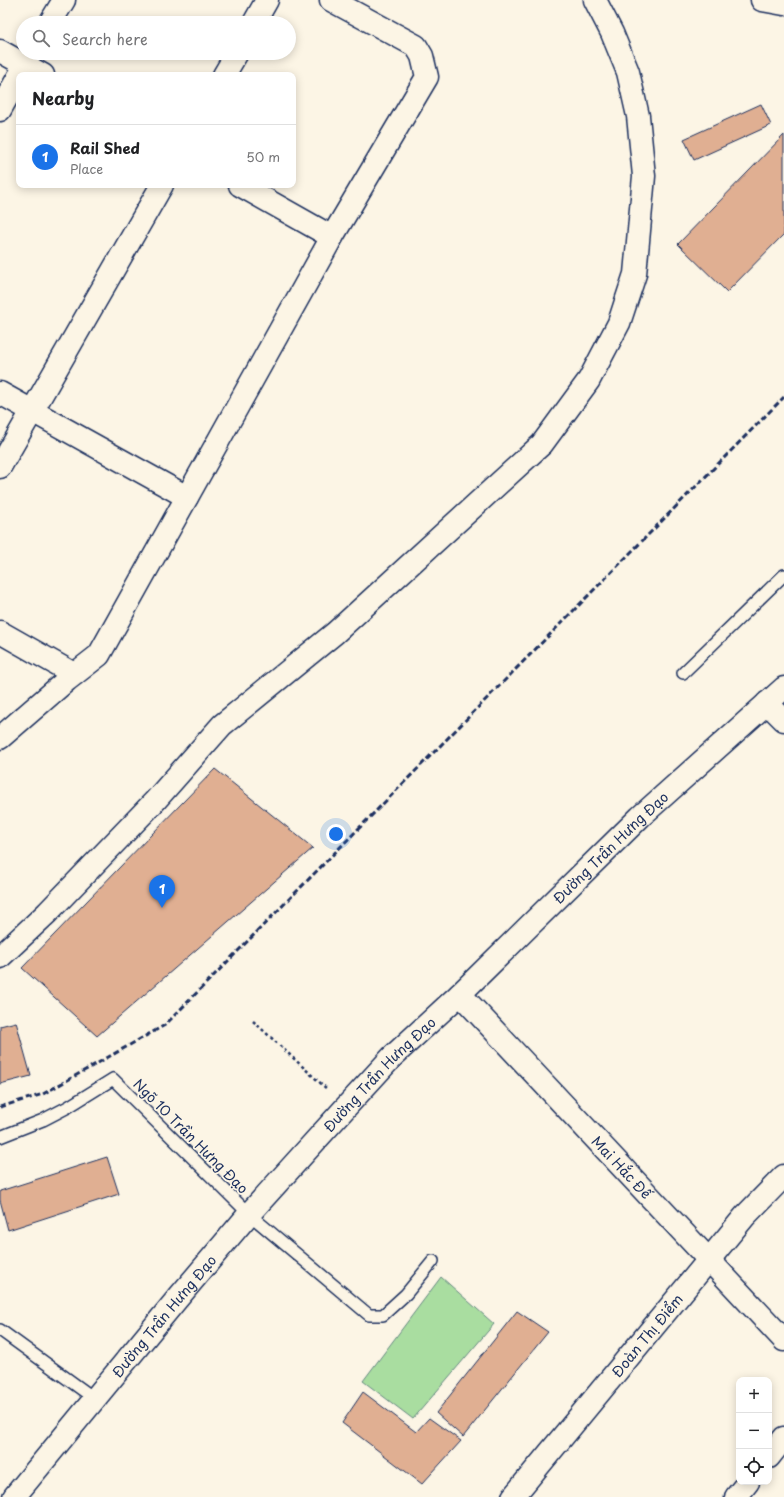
<!DOCTYPE html>
<html lang="en">
<head>
<meta charset="utf-8">
<style>
	body { margin:0; font-family:"Playpen Sans",sans-serif; background:#f6f6f6; color:#202124 }
	.controls { position:absolute; right:12px; bottom:12px; display:grid; overflow:hidden; border-radius:8px; box-shadow:0 2px 10px #0003 }
	.controls button { width:36px; height:36px; display:grid; place-items:center; padding:0; border:0; border-bottom:1px solid #e0e0e0; background:#fff; color:#202124; font:20px sans-serif }
	.you { position:absolute; left:336px; top:834px; width:14px; height:14px; margin:-10px; border:3px solid #fff; border-radius:50%; background:#1a73e8; box-shadow:0 0 0 6px #1a73e833 }
	.badge { display:grid; place-items:center; width:26px; height:26px; border-radius:50%; background:#1a73e8; color:#fff; font-size:13px; font-weight:700 }
	.pin { position:absolute; translate:-50% -33px; filter:drop-shadow(0 1px 2px #0008) }
	.pin::after { content:''; position:absolute; top:21px; width:14px; height:12px; background:inherit; clip-path:polygon(0 0,100% 0,50% 100%) }
	.list { margin:0; padding:0; list-style:none }
	h2 { display:flex; justify-content:space-between; align-items:center; height:52px; margin:0; padding:0 16px; font-size:17px }
	h2 small { font-size:13px; font-weight:400; color:#757577 }
	.list li { display:grid; grid-template-columns:26px 1fr auto; gap:12px; align-items:center; box-sizing:border-box; height:64px; padding:0 16px; border-top:1px solid #e0e0e0 }
	.list b { display:block; font-size:15px; white-space:nowrap }
	.list p { margin:0; font-size:13px; white-space:nowrap; color:#757577 }
	.list em { font-size:13px; font-style:normal; color:#757577 }
	.icon { flex:none; width:22px; height:22px; fill:none; stroke:currentColor; stroke-width:2; stroke-linecap:round; stroke-linejoin:round }
	.map { position:relative; flex:none; width:784px; height:1497px; overflow:hidden }
	.search { position:absolute; background:#fff; box-shadow:0 2px 10px #0003; left:16px; top:16px; width:280px; height:44px; display:flex; align-items:center; gap:10px; box-sizing:border-box; padding:0 14px; border-radius:22px; color:#757577; font-size:15px }
	.panel { position:absolute; background:#fff; box-shadow:0 2px 10px #0003; left:16px; top:72px; width:280px; height:116px; border-radius:8px }
	.map>svg:first-child { display:block }
</style>
</head>
<body>
<div class="map">
<svg width="784" height="1497" viewBox="0 0 784 1497">
	<rect width="100%" height="100%" fill="#fcf5e5"/>
	<filter id="ink" filterUnits="userSpaceOnUse"><feTurbulence type="fractalNoise" baseFrequency=".025" numOctaves="2"/><feDisplacementMap in="SourceGraphic" scale="8" xChannelSelector="R" yChannelSelector="G"/><feConvolveMatrix kernelMatrix="1 2 1 2 8 2 1 2 1" color-interpolation-filters="sRGB"/></filter>
	<g filter="url(#ink)">
		<path fill="#a9dda0" stroke="#62867f" d="M441,1277l53,47 -81,95 -50,-38z"/>
		<path fill="#e0af92" stroke="#1b2f5e" d="M761,104l10,21 -77,35 -10,-21z
			M784,135v99l-57,58 -49,-48z
			M215,769l98,79 -216,188 -75,-68z
			M16,1022l15,54 -31,8v-58z
			M107,1157l12,37 -111,36 -8,-30v-9z
			M517,1311l31,21 -85,105 -27,-24z
			M363,1392l53,40 13,-14 32,23 -39,43 -80,-61z"/>
		<g fill="none" stroke-linecap="round" stroke-linejoin="round">
			<g stroke="#1b2f5e" stroke-width="14">
				<path id="service" d="M683,673l101,-98
					M0,1137l43,-17 25,-13 45,-28 136,135 120,101h14l23,-21 27,-33
					M0,1330l95,69"/>
			</g>
			<g stroke="#1b2f5e" stroke-width="25">
				<g id="minor">
					<path d="M762,0l22,4"/>
					<path d="M50,23l14,-23"/>
					<path d="M254,23l13,-23"/>
					<path d="M0,51l43,24"/>
					<path d="M224,75l13,-22"/>
					<path d="M0,110l19,-34"/>
					<path d="M240,185l92,52"/>
					<path d="M0,393l187,104"/>
					<path d="M0,467l162,-282"/>
					<path d="M0,632l74,42"/>
					<path d="M767,703l17,17"/>
					<path d="M0,738l67,-58 32,-25 233,-418 95,-160 -5,-21 -6,-10 -85,-46"/>
					<path d="M0,957l47,-44 107,-111 68,-77 113,-92 207,-189 47,-64 30,-57 16,-49 9,-98 -6,-60 -10,-44 -16,-39 -17,-33"/>
					<path id="s1" d="M460,994l324,346"/>
					<path d="M769,1457l15,-19"/>
					<path id="s2" d="M513,1497l232,-281 39,-40"/>
					<path d="M736,1497l12,-15"/>
				</g>
			</g>
			<g stroke="#1b2f5e" stroke-width="25">
				<g id="tertiary">
					<path id="s3" d="M14,1497l163,-198 72,-85 97,-107 46,-50 68,-63 180,-177 144,-129"/>
				</g>
			</g>
			<path stroke="#1b2f5e" stroke-width="2.5" stroke-dasharray="3 3" stroke-linecap="butt" d="M253,1021l75,69"/>
			<use href="#service" stroke="#fcf5e5" stroke-width="11"/>
			<use href="#minor" stroke="#fcf5e5" stroke-width="22"/>
			<use href="#tertiary" stroke="#fcf5e5" stroke-width="22"/>
			<path stroke="#1b2f5e" stroke-width="3" stroke-dasharray="6 3" stroke-linecap="butt" d="M0,1107l43,-13 122,-69 619,-628"/>
		</g>
	</g>
	<g text-anchor="middle" dominant-baseline="central" stroke-width="3.5" stroke-linejoin="round" paint-order="stroke">
		<g font-size="14" fill="#1b2f5e" stroke="#fcf5e5">
			<text stroke="none"><textPath href="#s3" startOffset="883">Đường Trần Hưng Đạo</textPath></text>
			<text stroke="none"><textPath href="#s3" startOffset="559">Đường Trần Hưng Đạo</textPath></text>
			<text transform="translate(191 1136) rotate(45)">Ngõ 10 Trần Hưng Đạo</text>
			<text stroke="none"><textPath href="#s1" startOffset="237">Mai Hắc Đế</textPath></text>
			<text stroke="none"><textPath href="#s3" startOffset="235">Đường Trần Hưng Đạo</textPath></text>
			<text stroke="none"><textPath href="#s2" startOffset="210">Đoàn Thị Điểm</textPath></text>
		</g>
	</g>
</svg>
<div class="controls">
<button>+</button>
<button>−</button>
<button><svg class="icon" aria-label="locate" viewBox="0 0 24 24"><circle cx="12" cy="12" r="6"/><path d="M12 2v4M12 18v4M2 12h4M18 12h4"/></svg></button>
</div>
<div class="you"></div>
<div class="pin badge" style="left:162px;top:908px">1</div>
<div class="search"><svg class="icon" aria-label="search" viewBox="0 0 24 24"><circle cx="10" cy="10" r="6"/><path d="M15 15l6 6"/></svg>Search here</div>
<section class="panel">
<h2>Nearby<small></small></h2>
<ul class="list">
<li><span class="badge">1</span><div><b>Rail Shed</b><p>Place</p></div><em>50 m</em></li>
</ul>
</section>
</div>
</body>
</html>
